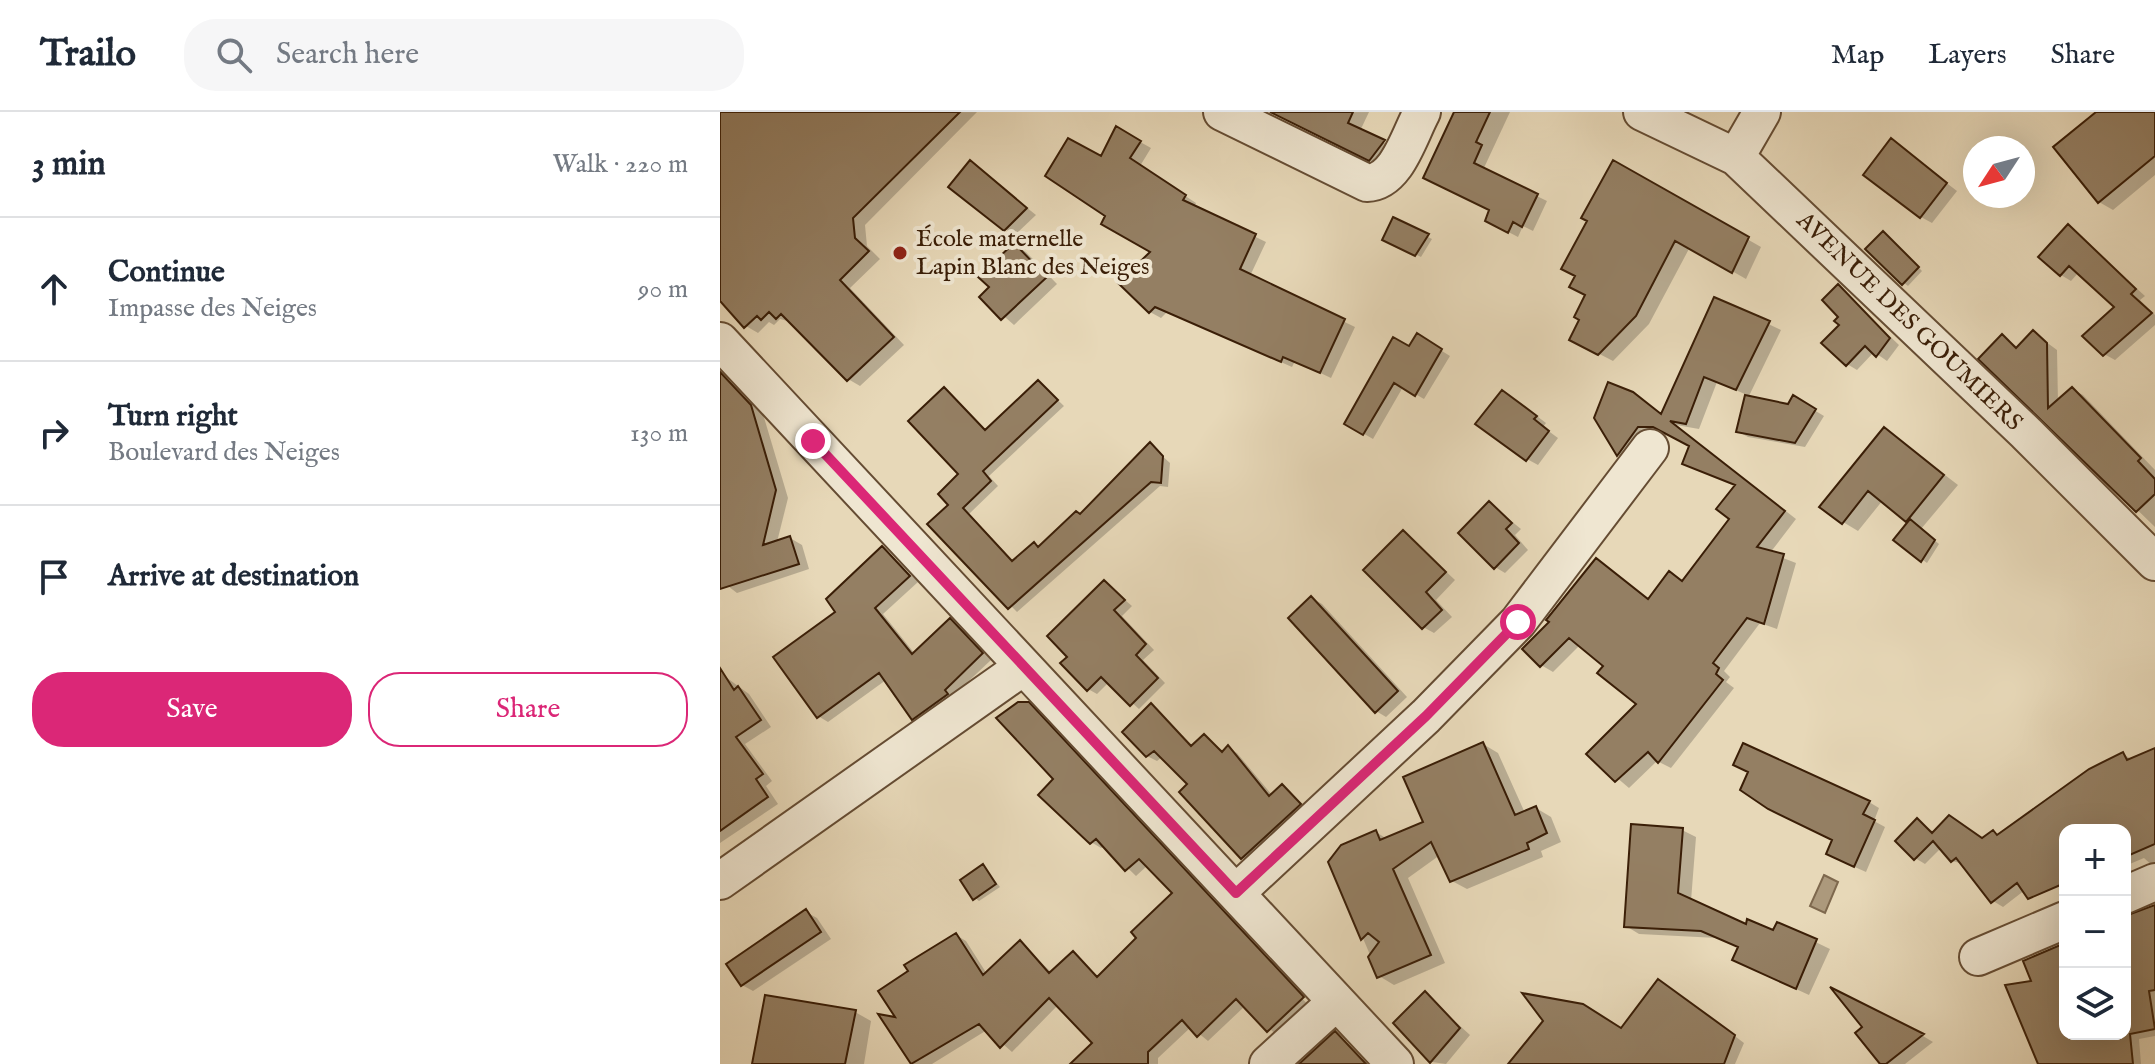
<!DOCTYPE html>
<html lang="en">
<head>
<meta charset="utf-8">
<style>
	body { margin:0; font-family:"IM FELL English",serif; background:#f6f6f7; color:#1f2937 }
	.controls { position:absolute; right:24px; bottom:24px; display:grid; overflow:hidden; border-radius:16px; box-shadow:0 8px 32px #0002 }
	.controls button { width:72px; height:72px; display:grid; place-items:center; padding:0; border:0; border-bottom:2px solid #e0e1e3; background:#fff; color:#1f2937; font:40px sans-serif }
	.compass { position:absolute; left:1243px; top:24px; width:72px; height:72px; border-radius:50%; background:#fff; box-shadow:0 8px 32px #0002; rotate:234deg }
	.stop { position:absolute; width:24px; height:24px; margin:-18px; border:6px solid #db2777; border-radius:50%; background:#fff }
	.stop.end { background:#db2777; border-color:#fff; box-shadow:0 2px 8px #0008 }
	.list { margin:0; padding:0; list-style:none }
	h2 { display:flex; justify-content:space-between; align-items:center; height:104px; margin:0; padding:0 32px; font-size:34px }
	h2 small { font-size:26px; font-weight:400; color:#747a83 }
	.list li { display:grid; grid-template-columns:52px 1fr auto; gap:24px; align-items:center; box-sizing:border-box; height:144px; padding:0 32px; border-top:2px solid #e0e1e3 }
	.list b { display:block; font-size:30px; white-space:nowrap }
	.list p { margin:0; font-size:26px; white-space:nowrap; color:#747a83 }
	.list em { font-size:26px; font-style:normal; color:#747a83 }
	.actions { display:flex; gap:16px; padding:24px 32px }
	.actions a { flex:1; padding:18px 0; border:2px solid #db2777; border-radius:32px; text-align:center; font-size:28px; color:#db2777 }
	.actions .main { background:#db2777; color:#fff }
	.icon { flex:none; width:44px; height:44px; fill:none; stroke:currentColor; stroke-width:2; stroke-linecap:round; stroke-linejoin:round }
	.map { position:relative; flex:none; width:1435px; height:952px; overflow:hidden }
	header { display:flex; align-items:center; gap:48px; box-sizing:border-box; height:112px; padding:0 40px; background:#fff; border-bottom:2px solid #e0e1e3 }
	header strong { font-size:38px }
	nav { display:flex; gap:44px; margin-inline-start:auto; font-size:28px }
	.search { width:560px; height:72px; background:#f6f6f7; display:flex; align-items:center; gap:20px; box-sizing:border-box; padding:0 28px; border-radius:32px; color:#747a83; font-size:30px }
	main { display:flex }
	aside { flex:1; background:#fff }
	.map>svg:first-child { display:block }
</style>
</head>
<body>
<header>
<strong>Trailo</strong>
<div class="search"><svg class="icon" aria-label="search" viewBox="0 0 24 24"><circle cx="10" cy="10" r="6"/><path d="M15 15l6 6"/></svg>Search here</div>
<nav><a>Map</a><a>Layers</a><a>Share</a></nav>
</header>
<main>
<aside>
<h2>3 min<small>Walk · 220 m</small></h2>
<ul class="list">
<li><svg class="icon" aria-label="ahead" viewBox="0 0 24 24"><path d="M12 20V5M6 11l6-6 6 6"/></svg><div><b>Continue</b><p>Impasse des Neiges</p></div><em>90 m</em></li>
<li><svg class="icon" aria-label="right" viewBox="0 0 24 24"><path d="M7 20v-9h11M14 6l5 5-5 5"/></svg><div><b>Turn right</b><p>Boulevard des Neiges</p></div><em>130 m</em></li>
<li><svg class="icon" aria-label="arrive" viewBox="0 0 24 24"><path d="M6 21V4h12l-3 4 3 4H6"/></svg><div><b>Arrive at destination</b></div></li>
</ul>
<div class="actions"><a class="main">Save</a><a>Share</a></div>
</aside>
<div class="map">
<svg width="1435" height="952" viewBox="0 0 1435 952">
	<rect width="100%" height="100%" fill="#e7d8b8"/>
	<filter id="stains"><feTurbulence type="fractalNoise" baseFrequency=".0025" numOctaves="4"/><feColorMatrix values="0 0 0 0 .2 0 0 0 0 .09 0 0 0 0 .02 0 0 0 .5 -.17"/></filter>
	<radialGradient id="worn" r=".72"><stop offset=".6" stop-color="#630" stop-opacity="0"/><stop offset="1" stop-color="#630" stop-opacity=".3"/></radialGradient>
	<path fill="#ac997c" stroke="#7e684d" stroke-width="2" d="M1104,763l14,7 -13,31 -15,-7z"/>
	<path fill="#0003" d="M0,0h257l-112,113 2,21 13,13 -30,29 54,57 -44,41 -12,-7 -57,-57 -11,-3 -6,6 -5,-3 -11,11 -12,-7 -26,-28z
		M552,0h97l-9,19 37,18 -14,18z
		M737,0h53l-27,58 64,31 -14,30 -10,-5 -5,11 -21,-11 -5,-16 -56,-27z
		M1378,0h57v63l-42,35 -14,-8 -43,-55z
		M397,17l34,19 -11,18 56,37 -2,4 72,35 -16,34 105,51 -24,51 -36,-17 -3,6 -125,-55 -6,6 -11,-6 3,-61 -45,-35 -7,-58z
		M1172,29l65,50 -25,32 -11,-6z
		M250,50l66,53 -21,20 -10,-6z
		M894,51l147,84 -15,32 -56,-32 -41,77 -36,37 -27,-14 -4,-27 5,-25 -10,-19 12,-55z
		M674,108l38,19 -11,18 -37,-18z
		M1349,115l76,69 -5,4 15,15v10l-40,35 -11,-6 13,-47 -38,-35 -8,9 -10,-6z
		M1168,124l34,35 -14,15 -4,-3z
		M295,133l11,7 31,32 -43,41 -32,-28 9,-10z
		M1118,175l61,58 -12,16 -13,-9 -17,18 -10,-6z
		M995,187l66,31 -33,68 41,8 5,-8 30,18 -19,31 -57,-10 -9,-5 8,-37 -30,-13 -18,47 -23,-4 120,94 -26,34 26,10 -19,66 -17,-6 -36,48 6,6 -4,5 8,6 -63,80 -14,-7 -28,27 -40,-34 50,-50 -33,-39 -26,-20 -27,27 -12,-7 11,-43 45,-62 53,40 34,-17 48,-64 13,-32 -61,-23 8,-18 -25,-13h-16l-21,29 -12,-7 -22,-37 36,-25 31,22z
		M1314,221l23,17 1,52 14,-13 11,6 72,75v57l-174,-169 21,-22 17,12z
		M698,224l32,20 -26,43 -21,-12 -30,52 -26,-15z
		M0,254l43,48 25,84 -11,44 13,-4 12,7 7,24 -72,24 -17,-13z
		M319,270l25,24 -75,70 9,10 -29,28 45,48 20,-18 6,4 41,-32 69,-71 20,18 -2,24 -8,-1 -143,126 -87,-88 21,-19 10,-31 -17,-85 43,42z
		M793,286l33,25 -3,4 15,11 -20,27 -11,-6z
		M1165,317l73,56 -37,44 18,15 -12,19 -31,-23 14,-18 -27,-22 -25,31 -15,-9z
		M769,391l32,26 -6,6 13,15 -23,23 -10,-6z
		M684,420l51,48 -19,20 16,17 -18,16 -11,-6z
		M163,436l35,34 -35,32 32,40 35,-34 41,40 -68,64 -10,-6 -27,-38 -58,42 -10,-6 20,-103z
		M384,470l28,24 -10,10 32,34 -11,10 22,23 -26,26 -30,-27 -12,12 -9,-5 -18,-32z
		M592,486l10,6 85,93 -21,20 -10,-6z
		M3,563l26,19 22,33 -26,17 27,37 -6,5 12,18 -58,39v-166z
		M431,594l42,40 12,-10 19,16 4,-4 9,5 35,42 10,-9 27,24 -57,53 -9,-5 -62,-66 9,-7 -28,-28 -5,4 -10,-5z
		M310,595l282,302 -31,30 -36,-33 -37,35 -17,-14 -33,31v6h-71l7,-21 -36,-38 -46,47 -25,-22 -55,34h-18l-32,-47 17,3 57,-85 10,6 21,33 34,-31 31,30 21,-19 26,23 39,-39 37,-45 -27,-28 -12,11 -31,-30 -4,2 -10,-6 -35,-63z
		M763,632l15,9 27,60 11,-5 15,9 10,25 -20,9 2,6 -76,32 -15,-8 -12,-26 -32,23 37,85 -51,22 -15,-9 -48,-113 45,-31 11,7 39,-16z
		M1435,638v118l-11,-10 -19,8v-36h-60v50l-40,10 -22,17 -10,-6 -29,-37 -12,-3 -11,-13 -16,16 -10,-6 2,-38 18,13 48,7 10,-8 7,4 123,-82 10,6z
		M1030,660l119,30 10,6 -5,13 11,6 -19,45 -27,-12 1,-14z
		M962,718l14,7 -5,64 56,25 27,7 4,-9 52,25 -21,46 -61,-28 -8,-19 -23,-10 -78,-4 -13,-8z
		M264,755l16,20 -21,14 -4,-3z
		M1435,795v129l-16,3 2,25h-101l-6,-82 31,-37v89h60v-118l8,1z
		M86,800l11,6 14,21 -78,52 -11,-6z
		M1117,881l86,43 10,6 -28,22h-23l-17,-36z
		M705,882l45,41 -24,29 -14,-2 -36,-38z
		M135,900l16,9 -7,43h-110z
		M995,909l29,22 -9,21h-51z
		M616,921l33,31h-67z"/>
	<path fill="#947f63" stroke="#3a1e07" stroke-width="2" d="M0,0h240l-107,106 2,20 14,13 -29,29 54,57 -47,44 -66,-67 -5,5 -7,-7 -8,8 -4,-4 -13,12 -24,-27z
		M550,0h83l-5,11 37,17 -16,21z
		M734,0h36l-14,30 6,3 -8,18 64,31 -16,33 -9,-5 -5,11 -23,-12 4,-11 -66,-32z
		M1376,0h59v44l-57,47 -45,-56z
		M396,14l25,15 -11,17 56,37 -3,5 73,34 -16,35 105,50 -25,54 -37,-16 -2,5 -126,-55 -6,6 -31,-30 32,-31 -49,-28 4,-8 -60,-40 23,-38 33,18z
		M1171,26l56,45 -27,35 -57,-43z
		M250,48l57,48 -23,23 -56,-44z
		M893,48l136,77 -17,36 -57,-32 -39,75 -38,39 -29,-15 10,-20 -5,-3 11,-22 -16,-8 6,-11 -14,-7 26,-48 -6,-3z
		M673,105l36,17 -14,22 -33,-16z
		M1348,112l68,65 -5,5 21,19 -49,43 -21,-20 32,-29 -45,-41 -9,10 -22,-19z
		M1163,119l36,36 -17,18 -37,-36z
		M294,131l33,34 -46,43 -22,-23 10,-10 -11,-10z
		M1118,172l52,54 -14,19 -11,-11 -19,20 -25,-23 18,-18 -5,-4 4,-4 -16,-17z
		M994,185l56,24 -34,69 -32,-13 -18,47 -16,-3 115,90 -28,36 27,7 -20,70 -17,-6 -34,45 6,5 -3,6 7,6 -65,83 -10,-11 -33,30 -29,-28 50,-50 -39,-31 6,-7 -34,-28 -29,29 -18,-18 27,-27 -3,-2 50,-62 52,41 21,-28 13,10 47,-62 -13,-10 19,-24 -53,-21 7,-18 -36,-19h-15l-21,29 -23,-38 14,-36 25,10 28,22z
		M1313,218l14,13 1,65 24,-21 69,71 -3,3 17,18v15l-19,18 -158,-153 24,-25 14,14z
		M697,221l25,16 -27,47 -21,-13 -31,52 -19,-11 49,-87 16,9z
		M0,260l31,33 25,85 -13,55 27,-9 9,28 -79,25z
		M318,268l20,20 -75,71 8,10 -28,27 49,53 22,-19 4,5 38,-36 4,3 70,-72 13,14 -2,27 -10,-1 -143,127 -81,-85 21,-19 -10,-11 20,-20 -50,-53 36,-34 41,43z
		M782,278l35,26 -3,3 15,12 -23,30 -51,-37z
		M1025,283l43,9 5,-9 23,14 -21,34 -59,-11z
		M1164,315l60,48 -38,47 -38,-31 -26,33 -23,-17z
		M769,389l23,22 -6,6 13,14 -25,26 -36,-36z
		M1190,407l25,21 -14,22 -28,-22z
		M683,418l43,42 -20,20 16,18 -20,19 -59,-59z
		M162,434l28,30 -35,32 37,46 38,-36 33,35 -38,37 3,4 -36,26 -33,-47 -62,45 -44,-61 62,-45 -9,-13z
		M384,468l21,20 -11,10 32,34 -10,11 22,23 -28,28 -29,-29 -14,14 -27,-28 7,-6 -20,-21z
		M591,484l87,95 -23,22 -87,-95z
		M0,556l14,22 4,-4 23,34 -25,17 27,37 -7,5 12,18 -48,34z
		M298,590h11l275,295 -37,35 -31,-33 -39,38 -15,-17 -34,32v12h-78l22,-21 -43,-45 -49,50 -21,-24 -68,40 -33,-50 17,3 -17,-26 30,-20 -4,-6 52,-32 27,42 37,-35 29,33 24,-22 24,26 39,-39 -5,-6 41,-39 -33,-34 -14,12 -29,-32 -6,5 -52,-49 15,-16 -57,-61z
		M431,591l40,43 13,-12 18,18 6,-7 41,51 13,-12 19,20 -60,55 -62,-67 8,-8 -33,-33 -8,6 -24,-25z
		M763,630l32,73 21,-9 11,27 -20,10 2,6 -79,33 -19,-40 -38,27 38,86 -54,23 -9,-21 11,-15 -11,-9 -7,7 -33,-78 13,-17 35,-15 4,10 43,-18 -20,-45z
		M1023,631l127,58 -7,13 12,6 -21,47 -28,-13 6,-14 -64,-31 -28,-19 8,-18 -15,-7z
		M1435,636v96l-30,13v-27h-60v53l-37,16 -11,-16 -26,20 -35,-45 -5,4 -18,-21 -19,19 -19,-19 22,-23 15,15 17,-18 33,23 11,-8 4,5 92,-66 34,-17 4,8z
		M911,712l52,4 -5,65 68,31 1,-5 26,11 4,-8 40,17 -21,50 -64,-29 6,-13 -37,-16 -77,-4z
		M263,752l13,20 -23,16 -13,-20z
		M1435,793v85l-6,1 6,38 -25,5 3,30h-95l-33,-79 26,-4 -8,-20 42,-18v91h60v-118z
		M86,797l15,23 -80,54 -15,-22z
		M938,867l77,56 -11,29h-216l35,-43 -21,-28 61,11 38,24z
		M1110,875l94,47 -38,30h-6l-25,-31 7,-6z
		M705,879l35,37 -30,35 -37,-40z
		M45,883l91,15 -11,54h-93z
		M615,919l31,33h-67z"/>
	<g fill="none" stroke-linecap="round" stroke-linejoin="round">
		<g stroke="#654c33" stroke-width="40">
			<path id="street" d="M502,0l145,71c30,-1 42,-47 55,-71
				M922,0l94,45 290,276 129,129
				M1016,45l26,-45
				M0,229l675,723
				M0,769l303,-214
				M516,781l190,-177 92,-94 132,-174
				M1405,783l30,-13
				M1258,845l87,-37
				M548,952l68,-62"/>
		</g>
		<use href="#street" stroke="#efe6d1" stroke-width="36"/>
	</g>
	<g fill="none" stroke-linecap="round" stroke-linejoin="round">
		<path stroke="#db2777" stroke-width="10" d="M93,329l423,452 190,-177 92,-94"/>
	</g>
	<circle fill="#8f2418" stroke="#efe6d1" stroke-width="3" cx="180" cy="141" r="8"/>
	<g text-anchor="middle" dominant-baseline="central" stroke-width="8" stroke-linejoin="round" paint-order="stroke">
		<g font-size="24" fill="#3a1e07" stroke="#efe6d1" text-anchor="start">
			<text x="196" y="127">École maternelle<tspan x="196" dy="28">Lapin Blanc des Neiges</tspan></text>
		</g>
		<g font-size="24" fill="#3a1e07" stroke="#efe6d1">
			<text transform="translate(1189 210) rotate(44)">AVENUE DES GOUMIERS</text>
		</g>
	</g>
	<rect width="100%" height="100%" filter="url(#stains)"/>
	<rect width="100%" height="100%" fill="url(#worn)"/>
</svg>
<div class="controls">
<button>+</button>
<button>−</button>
<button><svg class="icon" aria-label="layers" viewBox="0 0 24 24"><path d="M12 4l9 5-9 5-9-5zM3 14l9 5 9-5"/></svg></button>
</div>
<svg class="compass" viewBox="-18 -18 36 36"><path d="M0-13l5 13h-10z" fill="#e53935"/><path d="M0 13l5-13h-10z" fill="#747a83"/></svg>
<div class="stop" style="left:798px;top:510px"></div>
<div class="stop end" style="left:93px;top:329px"></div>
</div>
</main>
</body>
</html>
